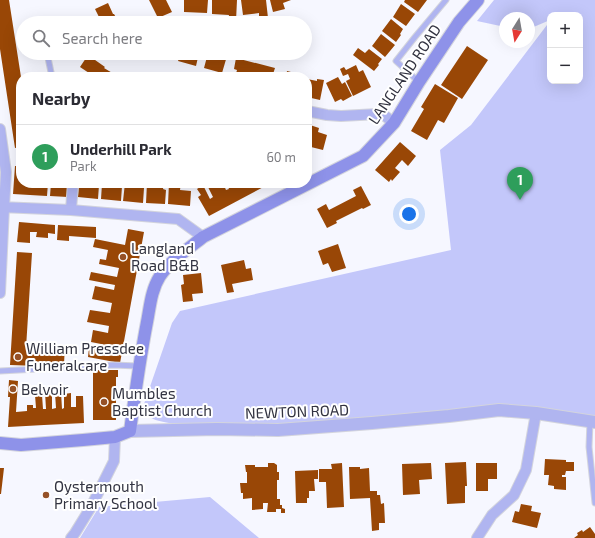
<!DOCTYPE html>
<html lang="en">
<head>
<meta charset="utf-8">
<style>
	body { margin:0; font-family:"Exo 2",sans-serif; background:#f2f2f3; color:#2b2b33 }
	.controls { position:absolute; right:12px; top:12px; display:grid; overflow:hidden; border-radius:8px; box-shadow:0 4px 16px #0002 }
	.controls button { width:36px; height:36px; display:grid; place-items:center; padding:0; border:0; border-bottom:1px solid #e1e1e2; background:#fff; color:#2b2b33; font:20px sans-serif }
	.compass { position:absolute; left:499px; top:12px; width:36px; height:36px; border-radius:50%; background:#fff; box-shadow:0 4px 16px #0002; rotate:191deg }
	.you { position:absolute; left:409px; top:214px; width:14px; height:14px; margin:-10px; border:3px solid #fff; border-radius:50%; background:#1a73e8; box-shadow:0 0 0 6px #1a73e833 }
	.badge { display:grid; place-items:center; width:26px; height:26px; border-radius:50%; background:#965126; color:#fff; font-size:13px; font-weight:700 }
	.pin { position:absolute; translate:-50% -33px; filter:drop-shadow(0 1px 2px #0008) }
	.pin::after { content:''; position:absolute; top:21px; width:14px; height:12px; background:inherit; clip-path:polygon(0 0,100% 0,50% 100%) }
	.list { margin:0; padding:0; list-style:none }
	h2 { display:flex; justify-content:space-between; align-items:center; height:52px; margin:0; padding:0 16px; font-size:17px }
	h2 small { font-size:13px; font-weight:400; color:#7c7c81 }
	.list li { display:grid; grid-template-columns:26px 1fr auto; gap:12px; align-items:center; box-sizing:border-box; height:64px; padding:0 16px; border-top:1px solid #e1e1e2 }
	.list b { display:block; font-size:15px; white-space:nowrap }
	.list p { margin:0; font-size:13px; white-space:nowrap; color:#7c7c81 }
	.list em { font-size:13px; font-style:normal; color:#7c7c81 }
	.icon { flex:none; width:22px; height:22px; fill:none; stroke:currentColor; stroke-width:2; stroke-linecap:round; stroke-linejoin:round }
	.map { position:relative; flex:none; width:595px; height:538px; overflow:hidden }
	.search { position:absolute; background:#fff; box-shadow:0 4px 16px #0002; left:16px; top:16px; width:296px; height:44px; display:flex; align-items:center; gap:10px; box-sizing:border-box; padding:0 14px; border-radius:22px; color:#7c7c81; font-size:15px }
	.panel { position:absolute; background:#fff; box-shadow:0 4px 16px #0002; left:16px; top:72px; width:296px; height:116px; border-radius:16px }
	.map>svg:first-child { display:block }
</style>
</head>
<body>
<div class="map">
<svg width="595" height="538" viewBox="0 0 595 538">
	<rect width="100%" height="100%" fill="#f6f7ff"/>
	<path fill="#c3c7fa" d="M494,0h101v417l-145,-6 -156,13 -125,-1c-14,-3 -22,-3 -25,-19l28,-81 8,-12 271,-61 -11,-100 31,-25 79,-104v60h30v-66h-30v5l-21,9v-11h-24v9l-28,-6z
		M210,497l49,41h-179l19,-31z"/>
	<path fill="#994706" d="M0,0h9l12,77v70l-6,1 -15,-99z
		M149,0h17l6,12 -14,6z
		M184,0h24l-1,13 -23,-1z
		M212,0h25l-1,21 -8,-1 1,-5 -17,-1z
		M241,0h25l2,18 -9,1v-6l-16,2z
		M270,0h21l-8,3 2,6 -12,3z
		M405,0h22l-9,12 -14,-10z
		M108,3l5,11h1l4,7 -6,2h-10l-7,-14z
		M401,4l14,10 -9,12 -13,-9z
		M391,19l12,10 -3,5 1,1 -5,7 -14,-11z
		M381,34l14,11 -10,12 -13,-11z
		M467,46l21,14 -26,39 -21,-14z
		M358,48l7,5 4,-4 13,10 -4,5 1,1 -5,6 -21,-16z
		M181,53h18l-3,13 -18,-5z
		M208,53h9l10,3 -5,17 -18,-5z
		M88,55l17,12 -1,1 15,9h-19l-1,-1 -1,1h-3l-15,-10z
		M236,58l39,10 -3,9h-37l2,-7 -3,-1z
		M356,65l3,7 4,-2 8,17 -18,9 -7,-15 4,-2 -2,-5 -5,2 -3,-7 4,-2 2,3z
		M287,71l12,3v3h-13z
		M338,77l4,7 3,-2 7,14 -9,5 -2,-2 -6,3 -9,-19z
		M307,79l10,2v-2l7,1 -4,20 -13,-3z
		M435,84l23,14 -14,25 -6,-3 -11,20 -16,-9 13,-22 -3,-2z
		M307,124l12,4 -1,4 9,3 -4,15 -16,-4 1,-7h-1z
		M400,142l16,14 -8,10 -6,-6 -7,8 5,4 -8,9 -1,-2 -2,3 -14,-12z
		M15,166h6v17h27l-1,13 -34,-2z
		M51,183h19l-2,14 -18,-1z
		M83,183h13v2h3l-1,14 -20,-2 1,-13h4z
		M106,183h13v3h3l-1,15 -20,-2 1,-15 4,1z
		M125,183h16v5h3l-1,15 -20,-2z
		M147,183h17l-1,6 3,1 -1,14 -19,-1z
		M169,183h12l-1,7 11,1 -1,15 -22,-2z
		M215,183h8l3,7 3,-1 -3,-6h7l2,2 1,-1v-1h35l-62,33 -11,-19 3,-2 -4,-6 6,-4 7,14 3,-2 -5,-10 5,-3 2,4 2,-1z
		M361,186l10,19 -8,4 -1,-1 -26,13 1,2 -10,5 -10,-19 9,-5 3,6 27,-14 -3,-6z
		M19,222l36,3v9l-7,-1v5l-12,-1 1,-5h-7v11l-13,-1z
		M58,225l38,2v11l-27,-2v5l-12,-1z
		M128,229l16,3 -24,131 -32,-6 1,-9 16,3 1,-6 -15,-3 2,-12 15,3 1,-7 -22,-4 3,-12 20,3 2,-10 -20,-4 3,-13 19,4 1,-5 -26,-5 2,-8 26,5 2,-9 -20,-4 1,-5 6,1 2,-10 -15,-3 2,-8 30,6z
		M338,244l8,24 -14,4 -4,-9 -5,2 -5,-14z
		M17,252l15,1 -6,95 39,-3 -1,19 -26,2 -28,-1z
		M244,260l2,9 5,-1 2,12 -21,4 2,8 -7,1 -6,-28z
		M201,273l2,20 -11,1 1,7 -10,1 -2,-17 3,-1 -1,-9z
		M93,370h25v7h-2v43h-23z
		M9,380l9,1 -2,31 11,-1v-6h6v3h3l-1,-13h7l1,14h3l-1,-17h7v17l4,-1 -1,-15 6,-1 1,17 2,-1v-14l7,-1v14h5v-11h7l1,27 -40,2 -36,2 2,-30h-2z
		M545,459l21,1v2h8v9h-8l-1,4h-3v2h4v13l-12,-1v-3l-6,-1 1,-10h-5z
		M466,462l1,24h-2v17l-18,1 -2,-41z
		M268,463h6l3,2v7h2v8h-2v19h3v6h2v3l3,1v4h-4v-4h-5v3h-9l1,-9h-5v6l-11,1v-12l-9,1v-6h-2l-1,-10h7v-11h-1l-1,-7h10v2h13z
		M342,463l2,44 -17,1 -1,-26h-7v-13h13l-1,-5z
		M431,463l1,16 -13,1 1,14 -17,1 -1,-31z
		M476,463h21v16h-9v12h-12z
		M349,467h11v2l9,-1 1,23h7v4h3l1,9 3,-1 1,20h-6v7l-7,1 -2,-33 -20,1z
		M0,468h4l-3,26h-1z
		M318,470v9h-4l1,12h-6v7h-2v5h-11l-1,-32z
		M521,504l11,2 -1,5 10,2 -4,15 -25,-6 3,-11 4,1z
		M590,527l5,7v4h-21l4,-3 -1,-2 5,-3 1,2z"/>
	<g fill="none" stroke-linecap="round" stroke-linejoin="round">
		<g stroke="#d3d4dd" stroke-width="7">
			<path id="service" d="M47,53l5,24
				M419,82l-23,-21 19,-24 31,-37
				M0,371l113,-6 25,1
				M590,421l-1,26 6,56"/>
		</g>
		<g stroke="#d3d4dd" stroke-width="12">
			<path id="minor" d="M307,111l20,4 14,1 37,-2 7,2 9,7
				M0,129l6,43 -2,36 -4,85
				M0,207l71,3 107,9 25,18
				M71,210l2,-27
				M71,538l4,-5 16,-26 23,-46 1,-24
				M477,538l15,-23 22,-20 12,-25 10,-57"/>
		</g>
		<g stroke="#d3d4dd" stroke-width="14">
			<path id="tertiary" d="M130,431l87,-2 61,1 94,-7 77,-7 50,-6 37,3 59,9"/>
		</g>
		<g stroke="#d3d4dd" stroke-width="14">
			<path id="secondary" d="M0,443l21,2 62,-5 32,-3 15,-6c5,-37 10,-73 17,-109 3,-15 4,-32 13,-46 11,-16 28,-27 43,-39l160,-81 31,-33 25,-41 40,-60 19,-22"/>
		</g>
		<use href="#service" stroke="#b0b5f0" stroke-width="5"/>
		<use href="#minor" stroke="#b0b5f0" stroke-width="10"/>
		<use href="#tertiary" stroke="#b0b5f0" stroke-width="12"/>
		<use href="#secondary" stroke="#8e92e9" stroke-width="12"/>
	</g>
	<g fill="#965126" stroke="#fff" stroke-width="1.5">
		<circle cx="123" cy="257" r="4"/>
		<circle cx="18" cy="357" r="4"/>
		<circle cx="13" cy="389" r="4"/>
		<circle cx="104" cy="402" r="4"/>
		<circle cx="46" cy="495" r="4"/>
	</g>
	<g text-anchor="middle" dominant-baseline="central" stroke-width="4" stroke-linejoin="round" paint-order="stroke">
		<g font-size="15" fill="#323341" stroke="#fff">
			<text transform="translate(404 74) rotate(-56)">LANGLAND ROAD</text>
			<text transform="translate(297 411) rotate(-2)">NEWTON ROAD</text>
		</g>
		<g font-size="15" fill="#323341" stroke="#fff" text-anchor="start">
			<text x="131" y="248">Langland<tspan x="131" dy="17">Road B&amp;B</tspan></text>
			<text x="26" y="348">William Pressdee<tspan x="26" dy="17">Funeralcare</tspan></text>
			<text x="21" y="389">Belvoir</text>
			<text x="112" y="393">Mumbles<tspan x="112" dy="17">Baptist Church</tspan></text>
			<text x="54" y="486">Oystermouth<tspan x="54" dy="17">Primary School</tspan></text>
		</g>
	</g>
</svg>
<div class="controls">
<button>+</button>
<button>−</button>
</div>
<svg class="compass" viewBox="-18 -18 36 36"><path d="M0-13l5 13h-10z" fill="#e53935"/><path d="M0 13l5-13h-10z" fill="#7c7c81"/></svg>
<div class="you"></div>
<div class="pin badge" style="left:520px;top:200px;background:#2e9e5b">1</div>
<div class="search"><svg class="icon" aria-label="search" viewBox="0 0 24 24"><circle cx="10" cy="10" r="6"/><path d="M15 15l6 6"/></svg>Search here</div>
<section class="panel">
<h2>Nearby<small></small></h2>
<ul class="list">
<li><span class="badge" style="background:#2e9e5b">1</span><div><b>Underhill Park</b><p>Park</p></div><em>60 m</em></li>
</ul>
</section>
</div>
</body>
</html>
